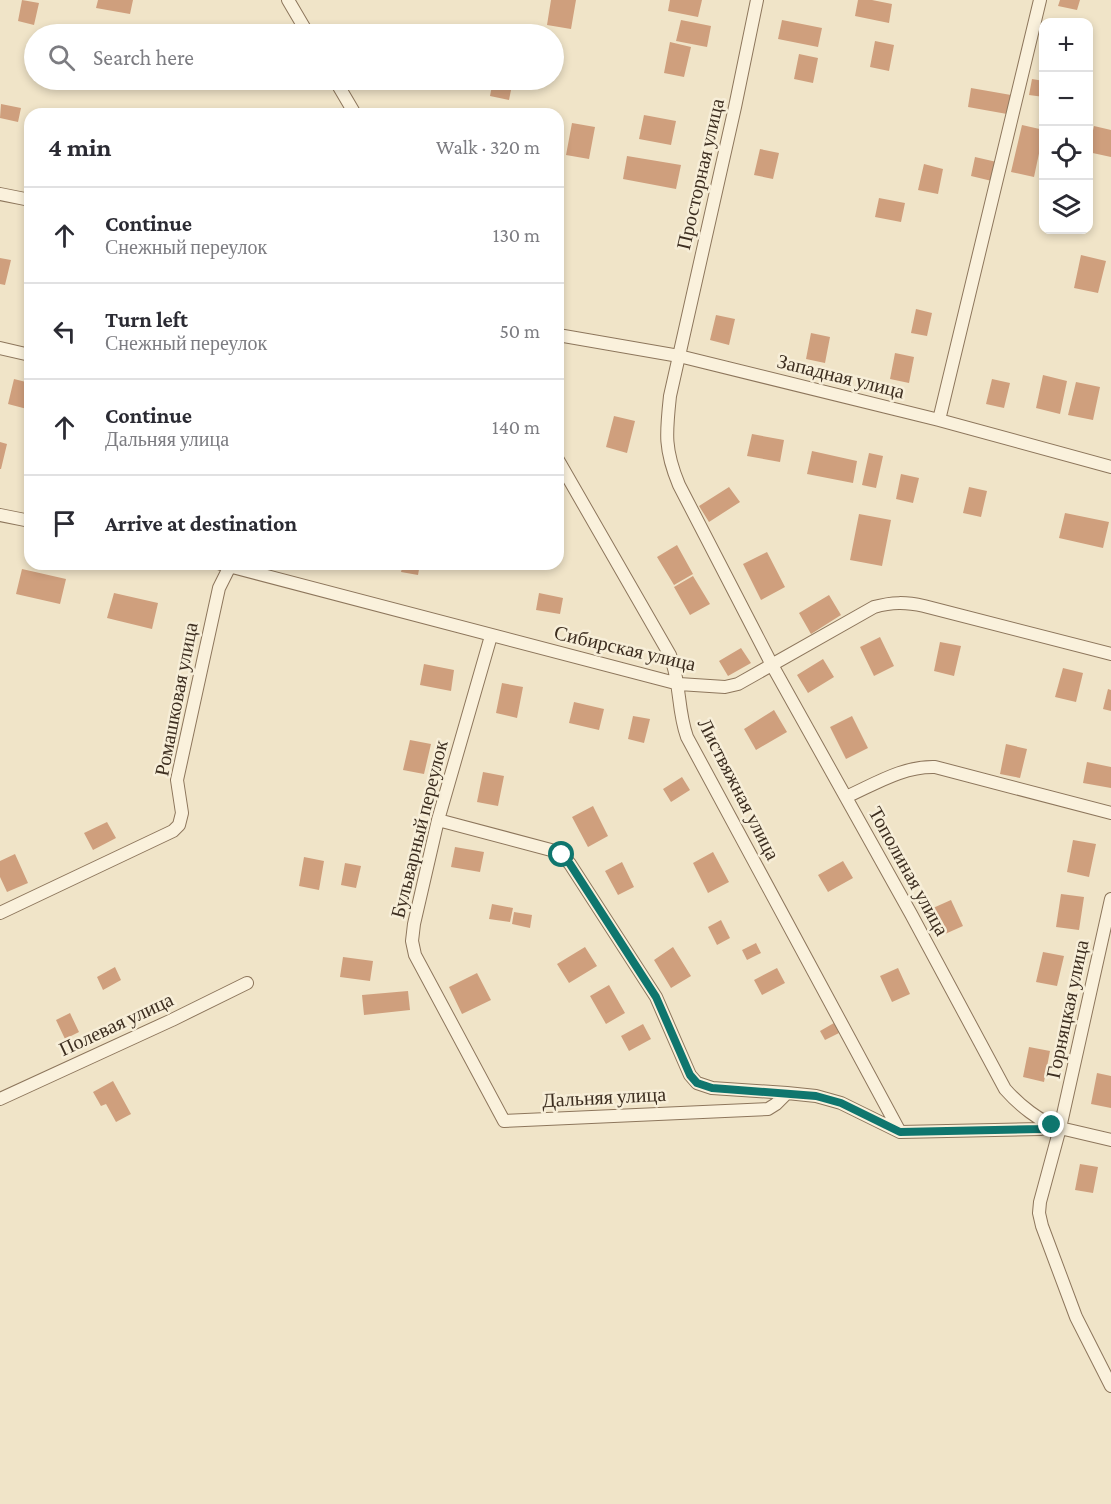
<!DOCTYPE html>
<html lang="en">
<head>
<meta charset="utf-8">
<style>
	body { margin:0; font-family:"Crimson Pro",serif; background:#f2f2f3; color:#2b2b33 }
	.controls { position:absolute; right:18px; top:18px; display:grid; overflow:hidden; border-radius:12px; box-shadow:0 3px 9px #0003 }
	.controls button { width:54px; height:54px; display:grid; place-items:center; padding:0; border:0; border-bottom:2px solid #e1e1e2; background:#fff; color:#2b2b33; font:30px sans-serif }
	.stop { position:absolute; width:18px; height:18px; margin:-14px; border:4px solid #0f766e; border-radius:50%; background:#fff }
	.stop.end { background:#0f766e; border-color:#fff; box-shadow:0 2px 6px #0008 }
	.list { margin:0; padding:0; list-style:none }
	h2 { display:flex; justify-content:space-between; align-items:center; height:78px; margin:0; padding:0 24px; font-size:26px }
	h2 small { font-size:20px; font-weight:400; color:#7c7c81 }
	.list li { display:grid; grid-template-columns:39px 1fr auto; gap:18px; align-items:center; box-sizing:border-box; height:96px; padding:0 24px; border-top:2px solid #e1e1e2 }
	.list b { display:block; font-size:22px; white-space:nowrap }
	.list p { margin:0; font-size:20px; white-space:nowrap; color:#7c7c81 }
	.list em { font-size:20px; font-style:normal; color:#7c7c81 }
	.icon { flex:none; width:33px; height:33px; fill:none; stroke:currentColor; stroke-width:2; stroke-linecap:round; stroke-linejoin:round }
	.map { position:relative; flex:none; width:1111px; height:1504px; overflow:hidden }
	.search { position:absolute; background:#fff; box-shadow:0 3px 9px #0003; left:24px; top:24px; width:540px; height:66px; display:flex; align-items:center; gap:15px; box-sizing:border-box; padding:0 21px; border-radius:33px; color:#7c7c81; font-size:22px }
	.panel { position:absolute; background:#fff; box-shadow:0 3px 9px #0003; left:24px; top:108px; width:540px; height:462px; border-radius:18px }
	.map>svg:first-child { display:block }
</style>
</head>
<body>
<div class="map">
<svg width="1111" height="1504" viewBox="0 0 1111 1504">
	<rect width="100%" height="100%" fill="#f0e4c8"/>
	<path fill="#cf9f7d" d="M22,0l17,3 -5,22 -16,-4z
		M98,0h35l-3,14 -34,-6z
		M551,0h25l-5,29 -24,-4z
		M670,0h32l-4,17 -30,-6z
		M858,0h14l20,4 -3,19 -34,-7z
		M1060,0h20l-3,10 -19,-4z
		M681,20l30,6 -4,21 -31,-6z
		M782,20l40,8 -4,19 -40,-8z
		M505,28l24,5 -1,1h-24z
		M875,41l19,4 -5,26 -19,-4z
		M670,42l21,5 -7,30 -20,-4z
		M799,54l19,4 -5,25 -19,-4z
		M1032,79l12,2v16l-15,-2z
		M493,80h20l-4,20 -19,-4z
		M971,88l40,7 -4,19 -39,-7z
		M1,104l20,4 -3,14 -18,-4z
		M644,115l32,6 -5,24 -32,-6z
		M572,123l23,4 -6,32 -23,-4z
		M1022,125l22,5 -10,47 -23,-5z
		M1094,126l17,4v27l-23,-5z
		M760,149l19,4 -6,26 -19,-4z
		M627,156l54,9 -5,24 -53,-10z
		M975,157l26,6 -5,19 -25,-6z
		M924,164l19,5 -5,25 -20,-4z
		M879,198l26,5 -4,19 -26,-5z
		M1081,255l25,6 -8,32 -24,-5z
		M0,258l11,2 -6,25 -5,-1z
		M916,309l16,4 -5,23 -16,-3z
		M716,315l19,4 -6,26 -19,-5z
		M811,333l19,4 -5,26 -19,-4z
		M895,353l19,4 -5,26 -19,-4z
		M1043,375l24,6 -7,33 -24,-6z
		M14,379l16,4 -3,26 -19,-5z
		M992,379l18,4 -6,25 -18,-4z
		M1076,382l24,5 -7,33 -25,-5z
		M614,416l21,5 -8,32 -21,-6z
		M752,434l32,6 -4,22 -33,-6z
		M0,442l7,2 -6,25h-1z
		M812,451l45,10 -4,22 -46,-9z
		M869,453l14,3 -7,32 -14,-3z
		M901,474l18,4 -6,25 -17,-4z
		M729,487l11,15 -31,20 -10,-16z
		M969,487l18,4 -6,26 -18,-4z
		M1065,513l44,9 -6,26 -44,-10z
		M859,514l32,6 -9,46 -32,-6z
		M677,545l16,29 -19,11 -17,-28z
		M767,552l18,35 -24,13 -18,-36z
		M403,564h17l-2,11 -17,-3z
		M22,569l44,10 -6,25 -44,-10z
		M693,576l17,28 -20,11 -16,-28z
		M114,593l44,10 -6,26 -45,-11z
		M539,593l24,5 -3,16 -24,-4z
		M829,595l12,20 -30,19 -12,-21z
		M880,637l14,29 -20,10 -14,-29z
		M940,642l21,4 -7,30 -20,-5z
		M741,648l10,15 -23,13 -9,-15z
		M823,659l11,18 -26,16 -11,-18z
		M424,664l30,6 -3,21 -31,-6z
		M1063,668l20,5 -7,29 -21,-5z
		M502,683l21,4 -6,31 -21,-5z
		M1108,689l3,1v21l-8,-2z
		M574,702l30,7 -5,21 -30,-7z
		M774,710l13,22 -31,18 -12,-21z
		M633,716l17,3 -6,24 -16,-4z
		M852,716l16,32 -22,11 -16,-32z
		M410,740l21,4 -7,30 -21,-4z
		M1006,744l21,5 -7,29 -20,-4z
		M1087,762l24,5v21l-28,-5z
		M483,772l21,4 -6,30 -21,-4z
		M682,777l8,13 -19,12 -8,-13z
		M593,806l15,30 -20,11 -16,-30z
		M107,822l9,16 -23,12 -9,-17z
		M1073,840l23,4 -7,33 -22,-5z
		M455,847l29,5 -4,20 -29,-5z
		M713,852l16,30 -21,11 -15,-30z
		M15,854l13,29 -21,9 -7,-15v-16z
		M304,857l20,4 -5,29 -20,-4z
		M843,861l10,17 -25,14 -10,-17z
		M622,862l12,25 -16,8 -13,-24z
		M345,863l16,3 -5,22 -15,-3z
		M1061,894l23,3 -5,33 -23,-3z
		M951,900l12,26 -18,8 -12,-26z
		M492,904l21,4 -3,14 -21,-3z
		M514,912l18,3 -2,13 -18,-4z
		M721,920l9,18 -13,7 -9,-18z
		M756,943l5,10 -14,7 -5,-10z
		M585,947l12,19 -28,17 -12,-19z
		M673,947l18,29 -20,12 -17,-28z
		M1043,952l21,4 -7,30 -21,-4z
		M343,957l30,4 -3,20 -30,-4z
		M115,967l6,13 -18,10 -6,-13z
		M777,968l8,15 -23,12 -8,-15z
		M898,968l12,26 -18,8 -12,-26z
		M477,973l14,27 -29,14 -13,-27z
		M609,985l16,28 -19,11 -16,-28z
		M408,991l2,19 -46,5 -2,-20z
		M70,1013l9,19 -14,7 -9,-19z
		M834,1023l5,10 -14,7 -5,-9z
		M643,1024l8,15 -22,12 -8,-15z
		M1029,1047l21,4 -6,31 -21,-5z
		M1097,1073l14,3v32l-20,-4z
		M113,1081l18,33 -15,8 -10,-18 -5,2 -8,-14z
		M1080,1164l18,3 -5,26 -18,-3z"/>
	<g fill="none" stroke-linecap="round" stroke-linejoin="round">
		<g stroke="#8d765c" stroke-width="14">
			<path id="minor" d="M288,0l20,34
				M757,0l-22,107 -65,289c-4,37 -6,53 9,89l93,180 139,249 94,175c14,16 35,33 55,39l-20,74 -1,11 3,13 34,91 35,69
				M335,80l20,34
				M0,194l30,6
				M558,335l121,21 260,64 172,47
				M0,348l30,7
				M939,420l101,-420
				M558,460l112,195c11,28 7,54 17,82l213,395
				M0,515l30,6
				M221,564l458,120 46,3 13,-3 136,-77c18,-5 32,-5 50,-1l187,48
				M491,636l-53,184 -24,104 -2,17 3,14 89,166 264,-12 8,-5 11,-11 29,3 25,7 59,29 141,-3 10,-4
				M846,797c29,-13 57,-31 89,-30l176,46
				M438,820l113,30 11,5 8,9 86,133 34,78 7,8 15,5 75,5
				M1111,899l-51,229 51,12
				M0,913l173,-82 6,-6 3,-12 -5,-33 42,-192 12,-24
				M0,1099l172,-79 75,-37"/>
		</g>
		<use href="#minor" stroke="#faf1dc" stroke-width="12"/>
	</g>
	<g fill="none" stroke-linecap="round" stroke-linejoin="round">
		<path stroke="#0f766e" stroke-width="8" d="M562,855l8,9 86,133 34,78 7,8 15,5 104,8 25,7 59,29 141,-3 11,-4"/>
	</g>
	<g text-anchor="middle" dominant-baseline="central" stroke-width="5" stroke-linejoin="round" paint-order="stroke">
		<g font-size="20" fill="#3d2e20" stroke="#f7eed8">
			<text transform="translate(700 174) rotate(-77)">Просторная улица</text>
			<text transform="translate(841 376) rotate(14)">Западная улица</text>
			<text transform="translate(625 648) rotate(13)">Сибирская улица</text>
			<text transform="translate(176 699) rotate(-79)">Ромашковая улица</text>
			<text transform="translate(739 789) rotate(63)">Листвяжная улица</text>
			<text transform="translate(419 829) rotate(-76)">Бульварный переулок</text>
			<text transform="translate(909 871) rotate(61)">Тополиная улица</text>
			<text transform="translate(1067 1009) rotate(-78)">Горняцкая улица</text>
			<text transform="translate(116 1024) rotate(-25)">Полевая улица</text>
			<text transform="translate(604 1097) rotate(-3)">Дальняя улица</text>
		</g>
	</g>
</svg>
<div class="controls">
<button>+</button>
<button>−</button>
<button><svg class="icon" aria-label="locate" viewBox="0 0 24 24"><circle cx="12" cy="12" r="6"/><path d="M12 2v4M12 18v4M2 12h4M18 12h4"/></svg></button>
<button><svg class="icon" aria-label="layers" viewBox="0 0 24 24"><path d="M12 4l9 5-9 5-9-5zM3 14l9 5 9-5"/></svg></button>
</div>
<div class="stop" style="left:562px;top:855px"></div>
<div class="stop end" style="left:1052px;top:1125px"></div>
<div class="search"><svg class="icon" aria-label="search" viewBox="0 0 24 24"><circle cx="10" cy="10" r="6"/><path d="M15 15l6 6"/></svg>Search here</div>
<section class="panel">
<h2>4 min<small>Walk · 320 m</small></h2>
<ul class="list">
<li><svg class="icon" aria-label="ahead" viewBox="0 0 24 24"><path d="M12 20V5M6 11l6-6 6 6"/></svg><div><b>Continue</b><p>Снежный переулок</p></div><em>130 m</em></li>
<li><svg class="icon" aria-label="left" viewBox="0 0 24 24"><path d="M17 20v-9H6M10 6l-5 5 5 5"/></svg><div><b>Turn left</b><p>Снежный переулок</p></div><em>50 m</em></li>
<li><svg class="icon" aria-label="ahead" viewBox="0 0 24 24"><path d="M12 20V5M6 11l6-6 6 6"/></svg><div><b>Continue</b><p>Дальняя улица</p></div><em>140 m</em></li>
<li><svg class="icon" aria-label="arrive" viewBox="0 0 24 24"><path d="M6 21V4h12l-3 4 3 4H6"/></svg><div><b>Arrive at destination</b></div></li>
</ul>
</section>
</div>
</body>
</html>
